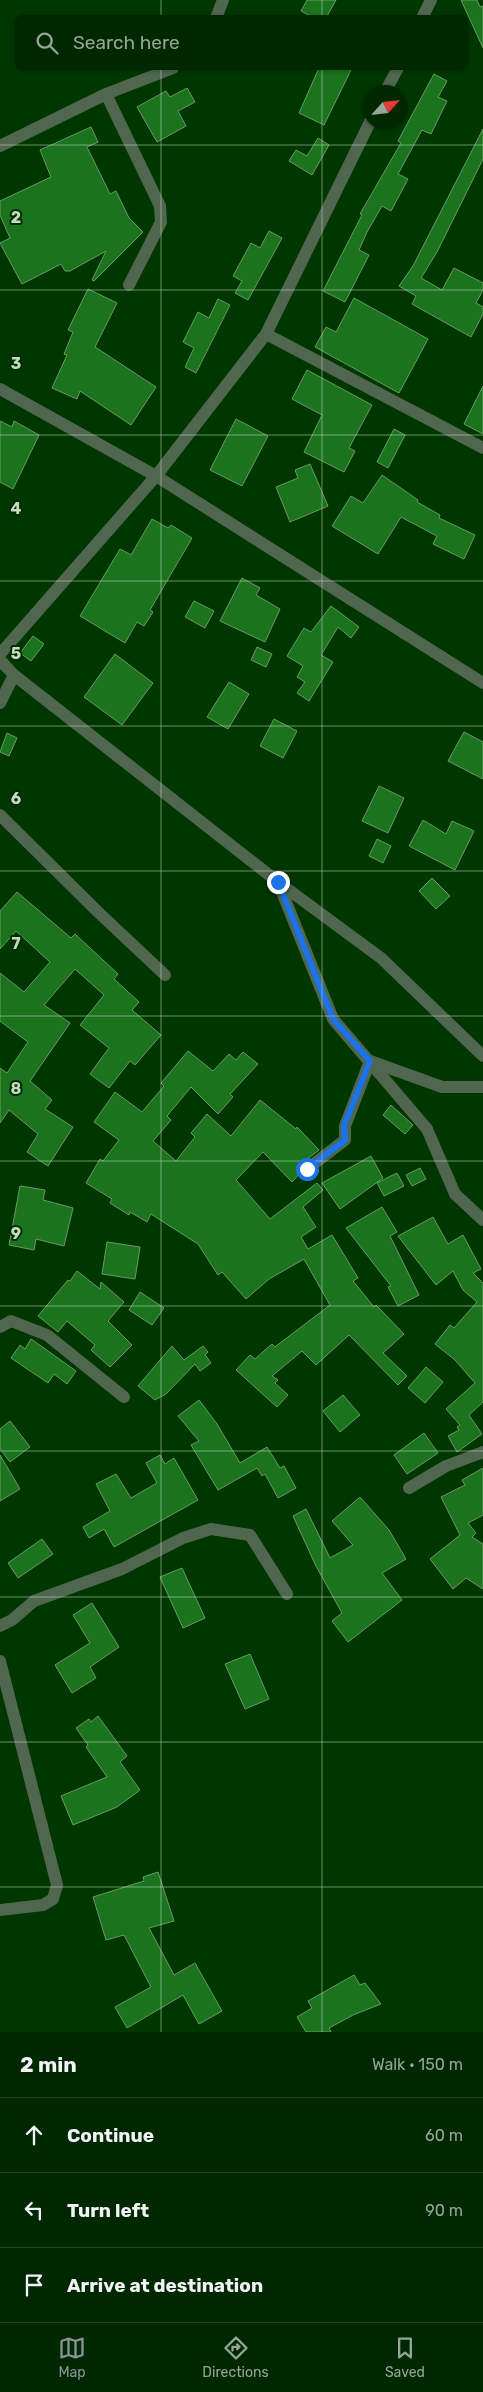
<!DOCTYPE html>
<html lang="en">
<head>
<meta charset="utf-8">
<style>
	body { margin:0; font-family:Rubik,sans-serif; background:#0e340f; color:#f1f3f6 }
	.compass { position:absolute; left:363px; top:85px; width:45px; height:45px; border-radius:50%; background:#002800; box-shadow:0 1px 4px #0004; rotate:63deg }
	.stop { position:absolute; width:15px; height:15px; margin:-11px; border:4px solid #1a73e8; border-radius:50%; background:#fff }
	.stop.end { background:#1a73e8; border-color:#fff; box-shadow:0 1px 5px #0008 }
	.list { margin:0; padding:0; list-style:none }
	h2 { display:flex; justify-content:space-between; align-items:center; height:65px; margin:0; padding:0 20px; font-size:21px }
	h2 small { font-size:16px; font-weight:400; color:#95a699 }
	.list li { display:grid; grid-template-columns:32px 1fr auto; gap:15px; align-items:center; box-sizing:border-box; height:75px; padding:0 20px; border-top:1px solid #242 }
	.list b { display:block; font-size:19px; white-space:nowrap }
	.list em { font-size:16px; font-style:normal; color:#95a699 }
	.icon { flex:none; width:28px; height:28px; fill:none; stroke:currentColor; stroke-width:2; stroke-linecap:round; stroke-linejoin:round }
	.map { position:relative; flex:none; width:483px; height:2032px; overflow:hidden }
	.search { position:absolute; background:#002800; box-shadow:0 1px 4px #0004; left:15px; right:15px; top:15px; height:55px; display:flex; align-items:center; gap:12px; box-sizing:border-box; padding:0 18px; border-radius:8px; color:#95a699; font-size:19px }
	.sheet { height:290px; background:#002800 }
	nav { display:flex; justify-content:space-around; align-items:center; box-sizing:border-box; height:70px; border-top:1px solid #242; background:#002800; font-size:14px; color:#95a699 }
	nav a { display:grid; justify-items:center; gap:2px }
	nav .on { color:#8c9099 }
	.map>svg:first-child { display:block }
</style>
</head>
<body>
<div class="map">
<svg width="483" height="2032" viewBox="0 0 483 2032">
	<rect width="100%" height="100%" fill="#003600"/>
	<path fill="#1b731d" stroke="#679c64" d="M307,0h29l-10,18h-12l-13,-7z
		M461,0h16l3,7 3,-1v42z
		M319,68h33l-28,57 -25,-12z
		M434,74l13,7 -9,16 9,4 -16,33 -9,-4 -24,44 10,5 -17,32 -9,-5 -15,26 -8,18 10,5 -24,47 -22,-11 39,-76 -2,-1 41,-71 -3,-2z
		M187,88l8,14 -17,9 8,15 -29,16 -20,-35 29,-16 4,6z
		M91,127l7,15 -11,5 23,47 6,-3 13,27 14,14 -49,49 -2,-1 14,-29 -36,20h-5l-4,-7 -39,20 -22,-41 10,-5 -10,-23v-14l51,-24 -11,-27z
		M483,129v30l-46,93 -16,26 21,12 12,-22 29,15v7l-7,13 7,4v7l-12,23 -59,-33 4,-8 -17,-10 14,-20z
		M318,138l11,7 -17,30 -23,-14 7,-11 11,6z
		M269,231l13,7 -34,62 -13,-7 7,-12 -9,-5 18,-33 9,5z
		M88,289l29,14 -22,44 61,40 -25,38 -51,-34 -3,8 -25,-11 15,-33 -3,-1 9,-22 -5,-2z
		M354,298l74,41 -29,54 -84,-46 11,-20 10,5z
		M218,299l12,6 -34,68 -11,-6 9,-19 -11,-6 15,-30 11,6z
		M307,370l65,35 -23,43 6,3 -11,21 -40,-20 18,-37 -30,-16z
		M483,386v48l-19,-10z
		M236,419l32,17 -26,50 -32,-16z
		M0,421l12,6 2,-6 25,14 -26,54 -13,-7z
		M394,429l11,6 -17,33 -11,-6z
		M310,464l18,42 -38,16 -14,-35 22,-9 -3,-8z
		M382,475l36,25 -1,2 23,13 -1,3 36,17 -11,24 -31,-15 4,-8 -36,-19 -23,37 -46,-28 19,-30 12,7z
		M152,519l16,9 3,-3 21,13 -42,72 3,2 -9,14 -7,-4 -12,21 -45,-27 40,-67 11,6z
		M242,578l18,10 -4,7 24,14 -15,33 -45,-21z
		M194,601l20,10 -9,17 -20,-11z
		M331,606l28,21 -8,11 -13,-11 -17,28 12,7 -24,39 -12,-8 8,-11 -8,-5 6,-11 -16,-10 17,-28 7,4z
		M33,636l11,8 -13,17 -11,-8z
		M257,647l15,7 -6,13 -15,-7z
		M115,654l38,29 -31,42 -38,-28z
		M229,682l20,12 -21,35 -21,-12z
		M274,719l23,12 -14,27 -23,-12z
		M464,732l19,10v37l-35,-18z
		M7,733l10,5 -8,18 -9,-4z
		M379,786l25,12 -16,35 -26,-12z
		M423,820l23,14 6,-13 22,10 -19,39 -46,-24z
		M377,839l14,7 -8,17 -14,-7z
		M432,878l18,18 -14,13 -17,-18z
		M17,892l54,46 4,-4 43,40 -4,5 25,23 -7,8 29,25 -26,30 -5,-4 -21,27 -19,-14 19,-26 -29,-23 24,-30 -29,-26 -31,36 26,18 -40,58 22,19 -7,9 28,18 -25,39 -21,-14 11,-18 -29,-24 -9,13v-55l7,5 21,-31 -28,-21v-48l24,19 26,-30 -34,-31 -16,18v-38z
		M188,1051l25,20 16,-17 7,6 7,-8 15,12 -28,30 3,3 -15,17 -27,-27 -24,29 4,4 -18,21 23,20 19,-24 -4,-4 16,-19 24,22 29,-36 36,29 1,-2 22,23 -17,13 -3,3 1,7 -8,9 -29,-30 -27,28 34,39 47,-36 6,7 -20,17 13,20 -15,10 7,12 24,-14 26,43 -5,3 21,26 2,-2 28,29 -21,19 24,23 -9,9 -49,-50 -33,30 -14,-14 -30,25 6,4 -3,3 13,12 -11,12 -41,-37 14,-15 5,4 17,-15 3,3 55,-42 -26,-46 -35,20 -23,20 -24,-27 -4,3 -20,-31 -47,-30 -4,8 -17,-10 -1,3 -19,-12 2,-4 -26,-16 14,-24 3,2 16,-21 -25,-18 21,-30 27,20 22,-26 -3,-3z
		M391,1105l22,20 -8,9 -22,-19z
		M371,1156l12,22 -43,31 -18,-26z
		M420,1168l6,11 -14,7 -6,-11z
		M397,1173l7,13 -20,10 -7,-13z
		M20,1186l25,4 -2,10 30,8 -9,38 -28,-7 -2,11 -25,-5z
		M382,1207l15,25 -7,4 29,59 -21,11 -10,-19 3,-1 -45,-58z
		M433,1217l15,27 15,-9 18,34 -8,4 10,10v119l-14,13 13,19 -25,18 -9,-16 11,-6 -2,-3 3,-2 -14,-16 29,-26 -20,-23 -20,-16 15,-19 4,3 23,-26 -14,-12 -10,-19 -17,14 -38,-49z
		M107,1242l33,5 -5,32 -33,-5z
		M77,1271l23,18 1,-7 23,20 -16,19 24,24 -22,22 -19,-17 4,-5 -28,-24 -9,11 -20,-16 30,-36 2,1z
		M140,1292l24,16 -12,17 -23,-15z
		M31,1339l45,32 -9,13 -13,-10 -6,9 -37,-25 9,-13 5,4z
		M172,1346l12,14 19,-14 5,6 -3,3 6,8 -11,8 -5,-7 -29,30 -11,6 -17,-14z
		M426,1367l17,15 -18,21 -17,-15z
		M343,1395l17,20 -20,17 -17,-21z
		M199,1400l18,24 23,39 27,-16 13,21 4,-2 12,22 -18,10 -13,-24 -3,2 -5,-8 -39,22 -27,-45 8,-4 -21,-25z
		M10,1421l20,26 -20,15 -10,-13v-20z
		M424,1433l14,20 -31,21 -13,-19z
		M0,1455l20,34 -20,12z
		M160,1455l5,9 9,-6 24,42 -84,47 -10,-18 -15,9 -6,-11 27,-16 -14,-27 20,-10 15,24 26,-15 -11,-20z
		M483,1468v47l-15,8 8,10 -4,4 11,7v45l-17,-11 -13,11 -23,-30 30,-24 -19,-38 24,-12 -3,-5z
		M360,1497l29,33 17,29 -24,14 20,27 -54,42 -16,-21 10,-8 -26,-47 -23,-50 13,-7 24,49 23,-13 -21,-24z
		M42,1539l11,15 -35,24 -10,-15z
		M182,1568l23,50 -22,10 -23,-51z
		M92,1603l27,44 -29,20 6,11 -24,15 -17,-28 35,-22 -17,-28z
		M250,1654l19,45 -24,10 -20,-45z
		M98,1716l29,40 -7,6 20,28 -23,17 -44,18 -12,-29 46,-19 -21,-30 2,-2 -12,-17 13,-9 2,3z
		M158,1872l16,49 -25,7 25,47 21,-12 27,48 -23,13 -16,-29 -56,33 -12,-21 36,-20 -27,-52 -18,5 -13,-43 51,-16 -1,-4z
		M354,1975l6,10 5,-2 16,21 -28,11 -24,13 2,4h-25l-9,-15 15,-9 -4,-7z"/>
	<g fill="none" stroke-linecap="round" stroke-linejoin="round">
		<path stroke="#50664f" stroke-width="12" d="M216,18l7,-18
			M422,18l9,-18
			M385,92l13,-24
			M106,94l54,112 1,16 -32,63
			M0,146l106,-52 67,-26
			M266,334l217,114
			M0,389l156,87 327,207
			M0,654l156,-178 110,-142 104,-212
			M0,660l14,15 264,207 103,76 102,98
			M0,703l14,-28
			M0,815l97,96 68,64
			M278,882l55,137 94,110 28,65 28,26
			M307,1169l38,-29v-14l25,-65 72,26h41
			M0,1327l11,-6 36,14 77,62
			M409,1488l37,-22 37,-14
			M0,1626l12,-6 22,-19 88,-32 61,-31 28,-9 39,6 37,59
			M0,1661l57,224 -4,14 -10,6 -43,5"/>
	</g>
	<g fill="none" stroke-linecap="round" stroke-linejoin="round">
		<path stroke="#1a73e8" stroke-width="6" d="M278,882l55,137 37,42 -26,65 1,14 -38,29"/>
	</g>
	<path fill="none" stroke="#c1dcbf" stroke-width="1" stroke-opacity="0.55" d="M161,0v18M322,0v18M161,68v1964M322,68v1964M0,145h483M0,290h483M0,435h483M0,581h483M0,726h483M0,871h483M0,1016h483M0,1161h483M0,1306h483M0,1451h483M0,1597h483M0,1742h483M0,1887h483"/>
	<g font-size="16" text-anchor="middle" font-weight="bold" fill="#c1dcbf" stroke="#022a03" stroke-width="4" stroke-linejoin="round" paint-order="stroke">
		<text x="16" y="223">2</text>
		<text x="16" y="369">3</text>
		<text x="16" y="514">4</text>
		<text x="16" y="659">5</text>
		<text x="16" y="804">6</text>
		<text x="16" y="949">7</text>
		<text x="16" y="1094">8</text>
		<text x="16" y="1239">9</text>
	</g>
</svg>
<svg class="compass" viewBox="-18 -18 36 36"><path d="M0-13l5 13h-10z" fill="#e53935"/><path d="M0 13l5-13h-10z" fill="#95a699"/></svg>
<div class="stop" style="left:307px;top:1169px"></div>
<div class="stop end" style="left:278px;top:882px"></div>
<div class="search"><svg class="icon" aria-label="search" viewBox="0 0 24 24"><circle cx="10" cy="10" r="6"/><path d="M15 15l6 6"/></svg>Search here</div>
</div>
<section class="sheet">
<h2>2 min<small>Walk · 150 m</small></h2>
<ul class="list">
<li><svg class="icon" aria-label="ahead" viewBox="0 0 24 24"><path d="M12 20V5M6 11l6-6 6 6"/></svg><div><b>Continue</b></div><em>60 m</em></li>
<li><svg class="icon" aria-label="left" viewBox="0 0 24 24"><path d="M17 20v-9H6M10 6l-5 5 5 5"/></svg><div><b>Turn left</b></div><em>90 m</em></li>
<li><svg class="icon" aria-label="arrive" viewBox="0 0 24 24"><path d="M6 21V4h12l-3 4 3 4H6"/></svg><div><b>Arrive at destination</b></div></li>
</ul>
</section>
<nav>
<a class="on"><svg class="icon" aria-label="map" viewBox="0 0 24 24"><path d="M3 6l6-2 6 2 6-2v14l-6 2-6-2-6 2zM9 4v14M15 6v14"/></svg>Map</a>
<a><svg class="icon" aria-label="directions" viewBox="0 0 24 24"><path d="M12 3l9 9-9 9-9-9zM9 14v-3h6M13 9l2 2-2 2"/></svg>Directions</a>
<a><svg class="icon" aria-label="saved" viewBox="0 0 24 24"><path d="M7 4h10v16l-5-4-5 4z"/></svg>Saved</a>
</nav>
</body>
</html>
